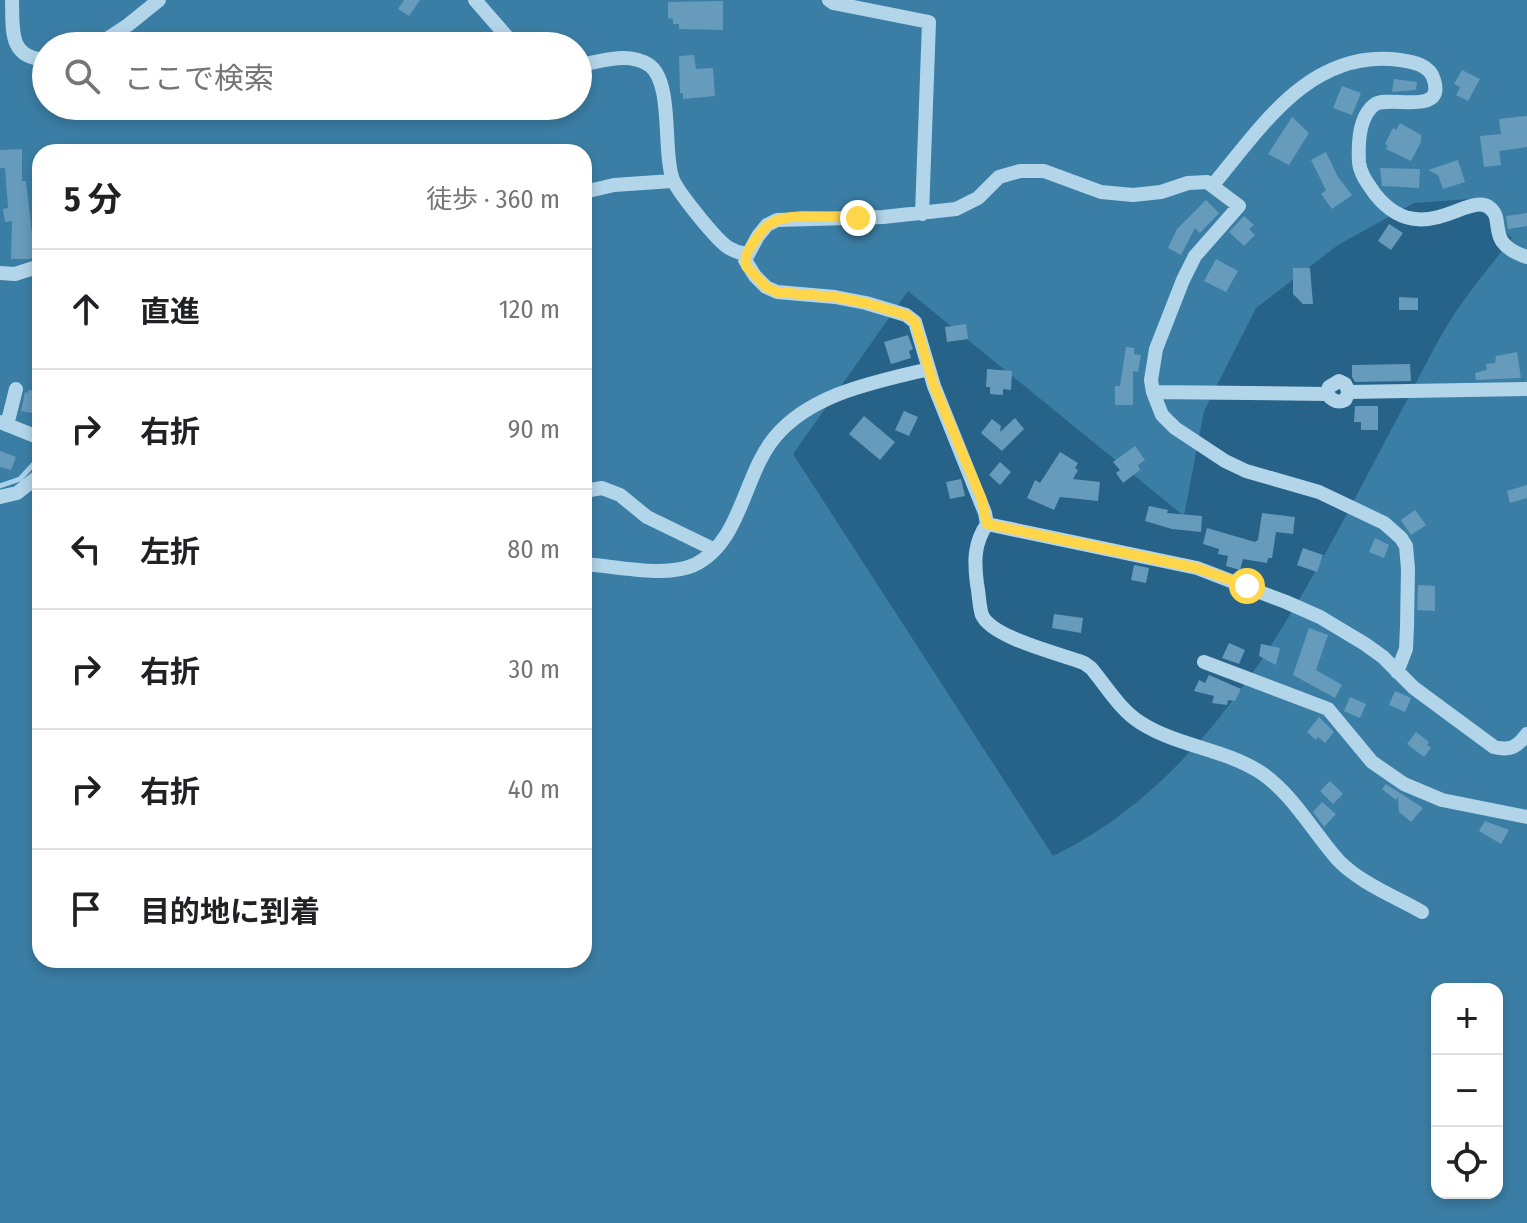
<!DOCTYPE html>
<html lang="ja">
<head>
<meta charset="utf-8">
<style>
	body { margin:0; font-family:"Fira Sans Condensed","Noto Sans JP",sans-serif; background:#f2f2f2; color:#202124 }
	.controls { position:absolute; right:24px; bottom:24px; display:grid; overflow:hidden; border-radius:16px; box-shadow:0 4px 12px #0003 }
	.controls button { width:72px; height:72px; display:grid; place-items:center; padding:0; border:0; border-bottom:2px solid #e0e0e0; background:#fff; color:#202124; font:40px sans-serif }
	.stop { position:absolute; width:24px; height:24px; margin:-18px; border:6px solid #ffd54a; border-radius:50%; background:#fff }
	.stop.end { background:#ffd54a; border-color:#fff; box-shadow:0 2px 8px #0008 }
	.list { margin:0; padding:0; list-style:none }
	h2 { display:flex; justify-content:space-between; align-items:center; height:104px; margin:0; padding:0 32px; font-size:34px }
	h2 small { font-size:26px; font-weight:400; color:#757577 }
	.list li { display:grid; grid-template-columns:52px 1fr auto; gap:24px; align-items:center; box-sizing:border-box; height:120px; padding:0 32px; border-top:2px solid #e0e0e0 }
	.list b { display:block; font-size:30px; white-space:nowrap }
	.list em { font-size:26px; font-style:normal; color:#757577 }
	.icon { flex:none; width:44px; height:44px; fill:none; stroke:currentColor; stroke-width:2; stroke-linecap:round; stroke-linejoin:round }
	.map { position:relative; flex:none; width:1527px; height:1223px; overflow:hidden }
	.search { position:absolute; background:#fff; box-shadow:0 4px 12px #0003; left:32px; top:32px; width:560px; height:88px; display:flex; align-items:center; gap:20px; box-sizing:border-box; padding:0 28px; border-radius:44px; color:#757577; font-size:30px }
	.panel { position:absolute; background:#fff; box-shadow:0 4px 12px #0003; left:32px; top:144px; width:560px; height:824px; border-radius:24px }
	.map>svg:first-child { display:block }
</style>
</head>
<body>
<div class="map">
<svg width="1527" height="1223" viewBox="0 0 1527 1223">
	<rect width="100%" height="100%" fill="#276388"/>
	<path fill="#3b7ea5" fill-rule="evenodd" d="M0,0h1527v1223h-1527zM46,46h532v60h-532zM40,152h544v808h-544zM1468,199l44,39c-18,24 -38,47 -55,72 -20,30 -36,64 -53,96 -88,162 -176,366 -351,450l-260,-402 115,-163 276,225 20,-105 52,-103 82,-63 76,-42zM1437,989h60v204h-60z"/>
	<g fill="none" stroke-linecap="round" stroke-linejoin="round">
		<path stroke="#a7d2e9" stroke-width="5" d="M0,486l20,-7 20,-22"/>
	</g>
	<path fill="#679bbb" d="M404,0h16l-11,16 -11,-7z
		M723,1v29l-44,-1v-5h-6v-5l-5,-1v-16z
		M694,55l2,14 17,-1 2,28 -32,3v-6h-3l-1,-37z
		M1462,70l18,9 -12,22 -12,-6 4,-8 -6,-3z
		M1394,79l23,3 -1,8 -24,2z
		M1342,86l19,7 -9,22 -19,-7z
		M1527,116v31l-28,4 2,14 -17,2 -4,-31 21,-2 -2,-15z
		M1292,117l17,16 -20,32 -21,-11z
		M1400,123l21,12v7l-10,19 -25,-12 2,-3 -3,-2 8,-16 3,2z
		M22,149v32h4l7,62v15l-4,1h-18l1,-38 -7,1 -2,-13 5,-1 -3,-40h-5v-18z
		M1326,152l12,25 14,18 -20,14 -11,-15 5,-4 -15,-30z
		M1458,160l7,22 -22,7 -5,-14 -10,-5z
		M1380,168l40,1 -1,19 -37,-2z
		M1206,200l13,13 -19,20 -5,-5 -14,27 -13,-7 9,-19z
		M1527,213v13l-19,3 -2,-13z
		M1244,216l10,9 -5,4 6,6 -11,11 -15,-14z
		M1389,224l14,9 -12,17 -13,-9z
		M1216,259l22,12 -12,21 -22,-11z
		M1293,268h17l3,36h-10l-10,-10z
		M1399,297l19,1v12h-19z
		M966,324l2,15 -21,3 -2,-15z
		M908,335l5,14 -4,2 2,7 -20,6 -7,-22z
		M1126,347l8,1v6l7,1 -3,17 -5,-1v34h-18v-19h5z
		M1517,352l4,26 -45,2 -1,-7 12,-3 -1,-6 9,-1 1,-7z
		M1410,364l1,17 -56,1 -3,-5v-12z
		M987,369l25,2 -1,19 -8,-1v6l-13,-1v-7h-4z
		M29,390l11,2 -3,22 -16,-3 4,-19 3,1z
		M1355,406h23v24h-17v-8h-7z
		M904,411l14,6 -9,19 -14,-6z
		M864,416l31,26 -15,18 -31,-26z
		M1015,418l9,11 -22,22 -21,-18 11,-14 9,7 -1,6z
		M1135,446l10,14 -7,5 2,5 -17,13 -7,-10 4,-3 -7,-8z
		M0,451l16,6 -5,13 -11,-3z
		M1060,452l18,11 -3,5 3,2 -5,9 27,3 -2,19 -38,-4 -6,13 -27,-12 8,-18 5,3z
		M1000,462l11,10 -11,13 -11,-10z
		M961,479l4,17 -15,3 -4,-17z
		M1527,485v13l-17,5 -3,-12z
		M1149,506l19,4 -1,3 35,3 -1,16 -29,-3 -27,-8z
		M1415,510l11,15 -15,10 -10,-15z
		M1262,513l33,4 -2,17 -17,-2 -4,26h-4l-1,5 -24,-4 -3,11 -14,-4 2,-10 -10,-2 1,-5 -16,-5 4,-16 48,14 3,-2z
		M1375,538l14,7 -5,13 -15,-6z
		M1303,548l20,7 -6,17 -20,-7z
		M1134,565l15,3 -3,15 -15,-3z
		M1418,585l17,1v25l-18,-1z
		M1054,614l29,4 -2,15 -29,-5z
		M1309,628l19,7 -12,35 26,15 -7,13 -42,-23z
		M1229,643l16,7 -6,14 -17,-6z
		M1261,644l19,4 -4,17 -17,-9z
		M1209,675l32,14 -6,12 -7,-1 -1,5 -15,-2 2,-7 -20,-5 5,-11 6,3z
		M1395,691l16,7 -6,14 -16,-7z
		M1350,697l16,7 -6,14 -16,-7z
		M1319,717l15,15 -9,11 -7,-6 -2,3 -9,-8z
		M1416,732l13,10 -2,3 4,3 -7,9 -17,-13z
		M1330,781l13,13 -10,10 -13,-13z
		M1386,784l37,24 -12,14 -12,-10 -1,-15 -2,3 -14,-11z
		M1322,802l14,12 -12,13 -11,-15z
		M1485,821l24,9 -8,14 -22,-13z"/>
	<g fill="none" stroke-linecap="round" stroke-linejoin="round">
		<path stroke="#b3d5e9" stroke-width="14" d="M12,0c1,30 -4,58 34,60
			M475,0l40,46
			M829,0l4,3 96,19 -7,192
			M96,46l32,-21 31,-25
			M578,65c24,-3 49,-14 71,0 24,16 14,85 23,112 3,12 45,64 57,71 5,3 11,5 17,6
			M1213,185c49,-59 98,-137 187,-125 14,2 30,5 34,20 11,37 -47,14 -60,25 -15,12 -16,39 -15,57 1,12 9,22 16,32 46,58 94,-4 115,14 16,13 -6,35 37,49
			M584,192l30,-7 58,-4
			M0,273l15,1 25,-8
			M1153,392l174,2c5,6 10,10 18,6l4,-8 178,-3
			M1327,394l2,-7 10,-6 6,3 4,8
			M0,422l40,16
			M7,425l9,-36
			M584,491l18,-3 18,7 27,22 66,32
			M0,497l17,-4 23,-18
			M987,524l210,44 89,34 34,15 45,27 18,13 31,31 80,59c17,4 23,0 33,-13
			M584,564c31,2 81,14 110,1 48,-23 49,-90 81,-128 37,-44 101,-55 154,-68
			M1204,662l124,47 44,53 32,22 38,16 85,17
			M1397,672l9,-23 1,-23 1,-57 -2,-23 -5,-8 -17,-15 -65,-31 -73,-21 -21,-10 -50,-33 -13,-13 -9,-23 -2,-12 5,-31 27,-69 12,-24 44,-50 -32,-24 -19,1 -27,9 -28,3 -32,-3 -57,-21h-24l-21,6 -21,21 -22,11 -73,8 -106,3 -10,5 -9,11 -13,24 10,16 11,11 11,5 58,5 31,6 40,12 9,7 19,64 51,127 2,11c-13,19 -13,37 -10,60 2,9 2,22 5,31 10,23 79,39 102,48l7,5c16,19 29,42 50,55 36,23 83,26 119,49 32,21 53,60 78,88 22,23 56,36 84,52"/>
	</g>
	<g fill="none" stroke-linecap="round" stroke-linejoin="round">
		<path stroke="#ffd54a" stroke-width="10" d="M858,218c-22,0 -70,-7 -88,6 -7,4 -12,12 -17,19 -5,8 -9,13 -7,23l20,21 11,5 58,5 31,6 40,12 9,7 19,64 48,114 5,24 210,44 50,18"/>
	</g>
</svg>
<div class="controls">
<button>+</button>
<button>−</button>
<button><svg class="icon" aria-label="locate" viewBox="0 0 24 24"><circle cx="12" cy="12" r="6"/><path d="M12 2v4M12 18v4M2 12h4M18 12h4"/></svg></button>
</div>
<div class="stop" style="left:1247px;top:586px"></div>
<div class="stop end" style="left:858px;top:218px"></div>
<div class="search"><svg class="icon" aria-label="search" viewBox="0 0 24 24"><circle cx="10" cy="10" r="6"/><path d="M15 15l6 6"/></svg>ここで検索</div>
<section class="panel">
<h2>5 分<small>徒歩 · 360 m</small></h2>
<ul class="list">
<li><svg class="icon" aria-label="ahead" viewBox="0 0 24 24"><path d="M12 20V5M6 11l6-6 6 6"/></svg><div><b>直進</b></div><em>120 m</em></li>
<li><svg class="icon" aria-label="right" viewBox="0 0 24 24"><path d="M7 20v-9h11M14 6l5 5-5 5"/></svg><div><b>右折</b></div><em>90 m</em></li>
<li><svg class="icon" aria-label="left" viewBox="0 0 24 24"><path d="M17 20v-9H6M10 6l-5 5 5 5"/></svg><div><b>左折</b></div><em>80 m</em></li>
<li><svg class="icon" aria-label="right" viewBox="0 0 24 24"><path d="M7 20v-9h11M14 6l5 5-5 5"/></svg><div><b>右折</b></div><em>30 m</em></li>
<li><svg class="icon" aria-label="right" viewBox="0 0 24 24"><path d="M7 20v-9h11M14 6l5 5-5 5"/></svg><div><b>右折</b></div><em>40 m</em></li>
<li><svg class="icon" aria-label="arrive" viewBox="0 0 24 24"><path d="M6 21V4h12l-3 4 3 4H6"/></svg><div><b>目的地に到着</b></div></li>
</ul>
</section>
</div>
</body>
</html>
